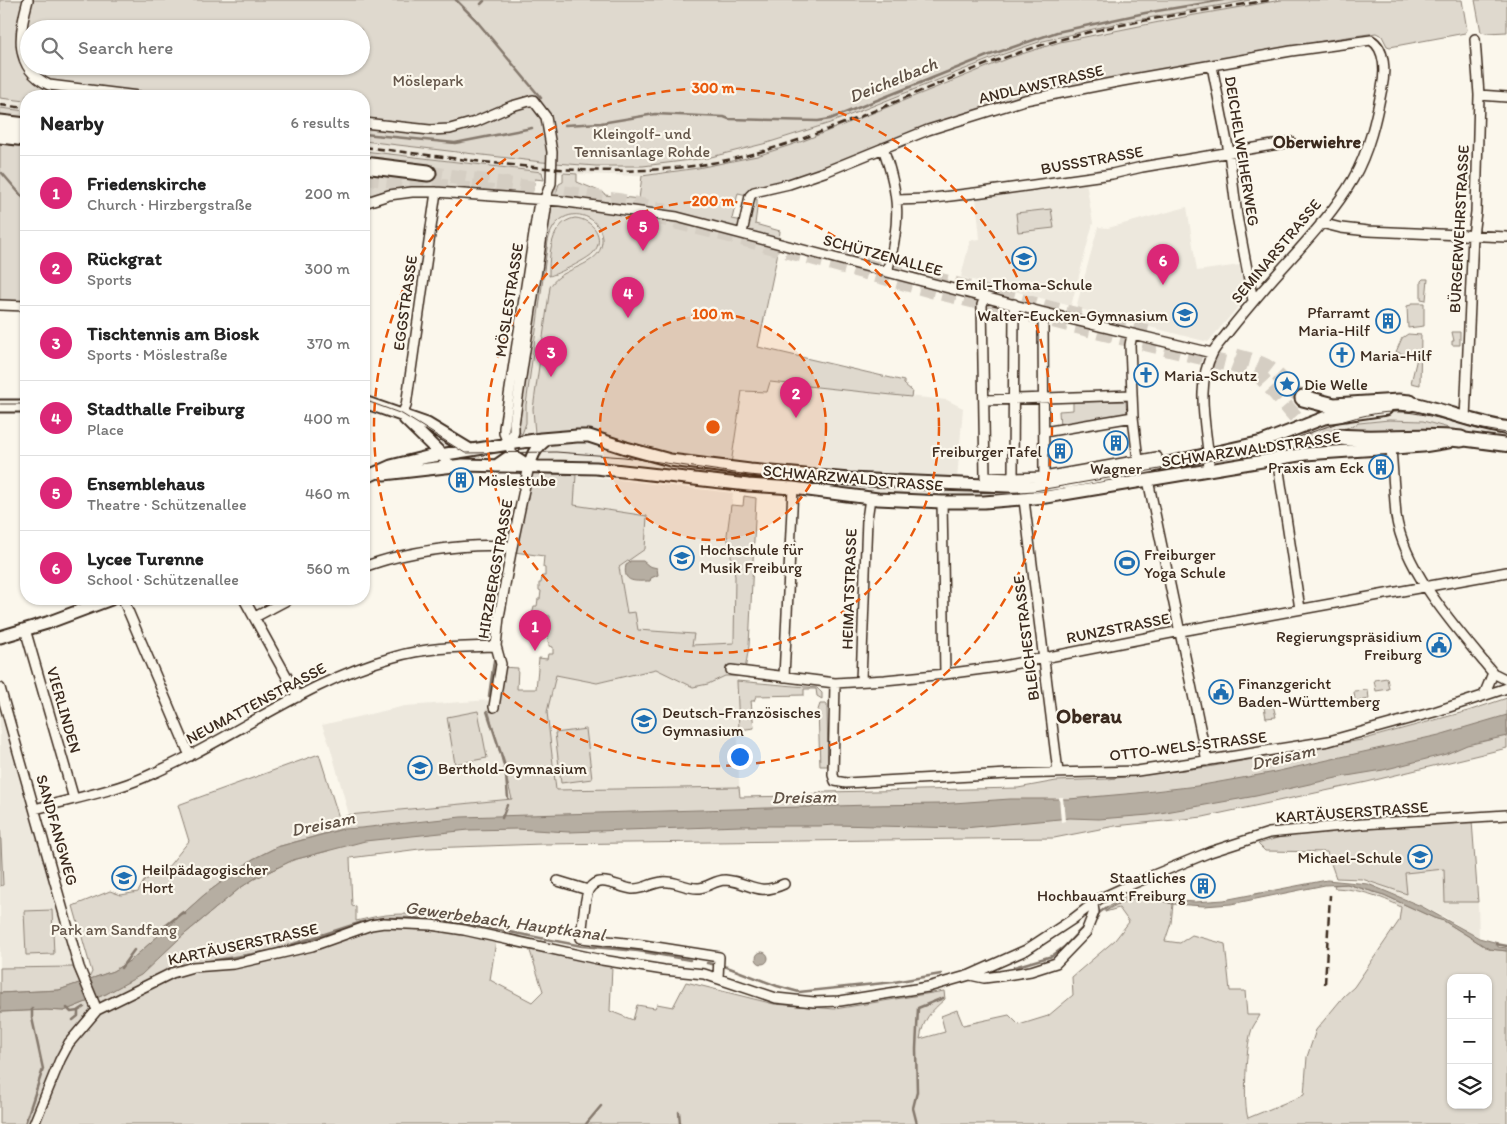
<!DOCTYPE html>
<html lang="en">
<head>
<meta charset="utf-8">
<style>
	body { margin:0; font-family:Itim,sans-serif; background:#f6f6f6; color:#222 }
	.controls { position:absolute; right:15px; bottom:15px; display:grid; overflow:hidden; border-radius:10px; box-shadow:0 1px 4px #0004 }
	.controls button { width:45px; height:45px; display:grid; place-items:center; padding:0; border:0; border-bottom:1px solid #e0e0e0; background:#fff; color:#222; font:25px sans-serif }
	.you { position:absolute; left:739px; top:756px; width:18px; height:18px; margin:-12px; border:4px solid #fff; border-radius:50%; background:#1a73e8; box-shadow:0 0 0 8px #1a73e833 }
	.badge { display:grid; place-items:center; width:32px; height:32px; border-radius:50%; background:#db2777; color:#fff; font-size:16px; font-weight:700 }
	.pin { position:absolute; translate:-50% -41px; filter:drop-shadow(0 1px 2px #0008) }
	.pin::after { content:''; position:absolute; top:26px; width:18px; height:15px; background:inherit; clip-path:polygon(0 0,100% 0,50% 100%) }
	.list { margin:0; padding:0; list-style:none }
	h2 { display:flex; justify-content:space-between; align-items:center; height:65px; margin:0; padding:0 20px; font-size:21px }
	h2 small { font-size:16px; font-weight:400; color:#767676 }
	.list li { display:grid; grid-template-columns:32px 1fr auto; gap:15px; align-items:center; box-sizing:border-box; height:75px; padding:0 20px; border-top:1px solid #e0e0e0 }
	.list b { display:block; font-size:19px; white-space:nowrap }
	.list p { margin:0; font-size:16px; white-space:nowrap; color:#767676 }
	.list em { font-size:16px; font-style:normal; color:#767676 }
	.icon { flex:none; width:28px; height:28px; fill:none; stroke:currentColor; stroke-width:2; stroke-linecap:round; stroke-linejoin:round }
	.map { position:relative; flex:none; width:1507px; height:1124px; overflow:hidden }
	.search { position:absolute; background:#fff; box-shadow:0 1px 4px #0004; left:20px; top:20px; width:350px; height:55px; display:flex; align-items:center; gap:12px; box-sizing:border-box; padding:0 18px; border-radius:28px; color:#767676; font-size:19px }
	.panel { position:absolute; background:#fff; box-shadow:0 1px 4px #0004; left:20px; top:90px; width:350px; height:515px; border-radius:20px }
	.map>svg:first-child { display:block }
</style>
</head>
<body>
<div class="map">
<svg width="1507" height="1124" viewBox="0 0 1507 1124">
	<rect width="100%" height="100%" fill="#fbf7ec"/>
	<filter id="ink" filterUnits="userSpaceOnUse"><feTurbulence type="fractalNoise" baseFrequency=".02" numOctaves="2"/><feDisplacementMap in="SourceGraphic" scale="10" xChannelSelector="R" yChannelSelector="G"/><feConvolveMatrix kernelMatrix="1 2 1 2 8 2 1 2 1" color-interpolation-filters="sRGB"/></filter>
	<g filter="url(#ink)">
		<path fill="#ede8dd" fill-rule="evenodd" d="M1250,0h31l-92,16 -129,26 -48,15 -209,84 -46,15 -59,12 -56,8 -65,-2 -35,-2 -178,-21v-10l178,21 54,4h47l64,-8 60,-15 63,-20 168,-67 41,-14 75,-18z
			M0,98l26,3v10l-26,-3z
			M1086,182l7,41 -22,83 -110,-29 9,-37 10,-1 -4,-42z
			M1187,207l10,64 43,-6 5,34 -37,43 -132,-34 22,-81 10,1z
			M571,215l15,1 4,3 9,10 3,13 -2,7 -7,10 -28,13 -32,158 2,4 -10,1 -3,-1 4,-11v-18l22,-164 3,-11 5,-8 8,-6zM578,218l9,3 -1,38 -34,17 -3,-3 5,-37 3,-8z
			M769,382l178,18 16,8 -6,72 -40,-2 -143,-11 -43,-6 11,-70 25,1z
			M1404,409l17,2 86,21v7l-40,-6 -44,-12 -34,-1 -30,3 -33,13 1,2 -51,15 -130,25 -149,20 -119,-2 -207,-25h-23l-106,-9 -3,-4 -1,-7 8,-6 8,-1h35l59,14 385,30 293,-65 60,-13z
			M414,422l46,26 -16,3z
			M576,475l157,18 -2,18 -2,5 -1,29 7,31 -1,68 -42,1 1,-11 -56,-4 -10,-17 -8,-46 26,-18 -71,-44z
			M656,669l37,18 15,-3 17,-8 12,-1 2,112 -183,3 -9,-78 9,-37 41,8z
			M491,700l-2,12 23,87 -163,16 -19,-69 -8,-21 83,-19z
			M0,710l56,195 17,62 -73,1z
			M1472,821l6,81 1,36 -36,-22 -34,-16 -41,-16 -6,-55z"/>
		<path fill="#dfd9ce" stroke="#8d8276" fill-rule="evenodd" d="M0,0h1250l-136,24 -75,18 -41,14 -168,67 -63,20 -60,15 -64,8h-47l-54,-4 -178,-21v-45h-338v5l-26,-3zM29,29h332v37h-332z
			M1281,0h181l5,30 -2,3 -75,14 -3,-1 -5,-10 -6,-3 -36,5 -280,50v1l-74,18 -51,17 -77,31 -111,40 -9,-2 -6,26 17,3 4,-22 4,-1v10l-2,15 25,7 -3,26 -19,90 146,34v3l8,7 -1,6 -141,-15 -3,10 -25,-1 -11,73 -63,-7 -87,-26 -35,1 -11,2 -2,-25 17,-122c12,-22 50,-19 52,-45 2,-30 -45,-42 -54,-1l-22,164v18l-4,11 -3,-2 -2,-5 33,-216 9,-27 4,-2v-9l14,1v8l27,11 1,2 34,4 3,-23 56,-8 59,-12 46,-15 209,-84 48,-15 129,-26z
			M1475,0h32v32l-21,1 -5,-1z
			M0,108l26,3v9l-26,-3z
			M0,141l26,3v157h-26z
			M364,151l178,21 2,8 -9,-1 -3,15 -103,-7 -32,1 -33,10z
			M1051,209l3,19 -36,4 -2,-19z
			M575,218c17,1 32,20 18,35 -5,6 -37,22 -44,23 0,-20 1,-54 26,-58z
			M1423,279h5l-2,21 -5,-1v-18z
			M1412,303h12v23l-16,2 -1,-22 4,-1z
			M1452,332h8v13h-8v-4h2z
			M1408,334l13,1 -1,50 -9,-2 6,-25 -21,-6 6,-14z
			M1126,401l1,15 -67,11 -1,-16 14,-1v-8z
			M1389,420l34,1 44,12 -41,-1 -89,2 -2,14 -59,5 50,-14v-3l33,-13z
			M528,473l48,2 -2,30 73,11 -2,33 -26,18 8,46 8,-1 3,18 56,4 -2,11 42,-2 1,-67 -8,-41 4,-30 12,1 1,-10 12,2 -7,148 -5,30h-19l-17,8 -15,3 -37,-18 -59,14 -41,-8 -9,37 9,78 183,-3 1,10 59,-1 26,-4 193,-4 38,-7 52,-2 100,-12 153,-27 107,-29 39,-13v50l-140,34 -164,35 -88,9 -61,12 -511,6 -116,4 -77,10 2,48 4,1v14c10,-2 20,-5 30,-6 37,-4 76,6 112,13l-8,52 42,22 11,-11 -14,-43 83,19 -2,44 23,9 4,-15 18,3 2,-4 16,3 13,-25 88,22 61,5 109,-18 1,8c-15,13 -22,21 -25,40l25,-7 -4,-16 16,-6 6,15 46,-10 10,10 29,-9 25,-21 -1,-18 43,-37 14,-18 -10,-14 -14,4c13,-10 32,-17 49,-14 6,2 12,5 19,6l-2,19 -6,18 15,2 12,-8 33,9 5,47h15l2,24h13c-3,6 -8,12 -9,17 -5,15 -8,72 -3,86l56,-23 3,-38 9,-27 28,-34 10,-9 45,-66 2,-14c-20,-11 -43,-18 -66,-19l-1,-3 13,-1 37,11 50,23 10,3 45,28 18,2v173h-1507v-112l46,-2 18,1 42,-17 35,-20 39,-36 60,-50 14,-9 39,-19 35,-9 14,-22 -65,18 -24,12 -49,36 -73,65 -18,11 -25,9 4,-8 -19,-66 37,-15 11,4 17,-3 6,-11 24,-14 21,-26 -11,-36 141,-51 20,64 10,-3 163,-16 -23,-87 2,-12 5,-1 5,-32 17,1 -1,21h19l3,-31 8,1 1,-5h5v-7l-4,-1v-4h-1l2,-26 -18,-2 2,-8h3l1,-7h2l1,-8 -2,-1v-7h2l1,-7h3v-8l-2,-1 1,-11 -30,-4zM1451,978h37v127h-37z
			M1387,678l2,11 -13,2 -2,-11z
			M737,681l80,7 5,5v6l-5,-3 -1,-7h-12v6l-48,1 -2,5h-3l3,27 -15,2z
			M1368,690l1,9 -14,3 -1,-11z
			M820,704h7l1,62h-8l-2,-56z
			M1273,705l3,12 -10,1 -2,-11z
			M478,711l9,47 -32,6 -8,-47z
			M586,729l6,50 -31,4 -6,-50z
			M0,821l3,64 -3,1z
			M1472,821l6,81h-33l-1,-33 -39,4 2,21 -45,-15 -26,-1 -9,-26 -62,-1 -7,-7 38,-12 66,-3z
			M52,910l2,44 -28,1 -2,-44z
			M73,967l7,16 -21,7 -59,3v-25z"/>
		<path fill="#b6aea2" stroke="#85796d" d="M630,561h13l6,5 8,2 1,7 -7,3 -1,3c-14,0 -28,3 -24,-16l2,-1z
			M1507,715v21l-40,9 -21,9 -63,16 -42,7 -85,19 -107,19 -50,4 -29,-1 -106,10 -129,-3 -16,1h-78l-172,6 -52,-3 -48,1 -104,11 -72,19 -39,19 -14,9 -60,50 -39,37 -35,19 -42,17 -18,-1 -46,2v-19l59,-3 54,-19 18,-11 73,-65 49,-36 24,-12 66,-18 18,-1 100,-11 409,-12 69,-1 71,-5h59l68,-6 60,-7 73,-13 169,-38z
			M1327,880l41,4 53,22 58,32 19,5v4l9,1v3l-18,-2 -45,-28 -10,-3 -50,-23 -37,-11 -22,1 -94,19 -27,2 -31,-2 -19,-6 -9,-1 -11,1 -22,8 -7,6v-4l23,-13 27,-1 13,6 27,2 29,-2z
			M756 958a6 6 0 1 1 12 0a6 6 0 1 1-12 0Z"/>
		<path fill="#fbf7ec" d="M1059,797h4l2,24 -4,1z"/>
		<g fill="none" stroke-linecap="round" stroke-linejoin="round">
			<path stroke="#85796d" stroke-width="2.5" d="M456,0l19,19 66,79
				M481,4l3,-3
				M565,125l36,-2 54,-9 69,3 5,2 89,2 12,-2 157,-63 70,-24 88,-19 78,-13
				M364,134l91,9 77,-15
				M2,173l24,28
				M489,696l6,-42
				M487,711l18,55 3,32
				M502,818l5,-13
				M1095,916l12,-9
				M154,935l29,-23 2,2
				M1496,944l11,2
				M204,962l68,-11 90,-29 22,-4h32l57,7 109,21 56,5 52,9
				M707,963l20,4 50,19 22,6 95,-10 47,-8
				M1014,967l38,-11 12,-9 20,-21
				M121,968l13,-18
				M67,1008l4,4 7,-1 6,-4
				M73,1020l5,-4v-5
				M679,1112l1,12
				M25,1124l18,-55 -11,-51v-10
				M586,1124l15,-18
				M917,1124l-4,-16 4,-16 -1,-43 2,-41 25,-10"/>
			<path stroke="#d5cec3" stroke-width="15" stroke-dasharray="15 8" stroke-linecap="butt" d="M428,173l193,28 45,10
				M364,177l143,17
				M653,216l98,25 182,50 299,74 28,11 41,47 24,11 14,3
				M843,256l310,78
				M1236,356c10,3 21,5 30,10 14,9 23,23 37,32"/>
			<g stroke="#3b2a1e" stroke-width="12">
				<path id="street" d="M28,0c-9,32 -15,68 21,85l89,11
					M1212,66l17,86 8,64 16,85
					M1479,95l28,2
					M364,123l66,7 20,-1 25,-7 37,-16 21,-6 13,17 6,35 -1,31 -7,18 -6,7 -34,220v5l7,17
					M883,148c17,48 18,74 4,124
					M896,200l30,-1 57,-7 129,-18 30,-7 149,-25
					M364,203l25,-8 23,-3h24l124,9 117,16 368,96 167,40
					M1321,223l20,5 27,3 139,6
					M742,233l8,-37 4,-4 35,-8 38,-13 101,-41 97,-30 97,-19 169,-30 80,-11c15,9 14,33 11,48 -6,31 -13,63 -29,91 -23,40 -60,76 -90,111 -12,14 -23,27 -34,41 -5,7 -12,14 -16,21 -18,33 -7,73 -4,109l-1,9
					M985,297l-3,8 3,172 28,1 31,-1 113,-20
					M0,305l26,1
					M1132,335l-2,10 3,72 5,43
					M985,400l147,-5
					M401,416l5,-10 30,-214
					M1465,419l8,-184 3,-23 3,-117 -4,-56
					M1044,432l89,-15
					M509,444l5,-12v-8l32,-215 -2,-8
					M1391,448l5,68c9,57 62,114 97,157l14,7
					M1277,458l23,151
					M1044,477l-1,-155 2,-9
					M1013,478l1,-174
					M1148,480l59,281
					M1024,500l34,272
					M942,502l3,172
					M364,567c38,-15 107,-25 148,-20
					M123,599l67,157
					M244,599l54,98
					M255,617l34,-18
					M25,629l49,170
					M731,670l104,13 50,-3 60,-6 53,-7 183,-36 326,-59
					M784,677l9,-189
					M861,681l6,-162 3,-21
					M835,683l-2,92 2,6 11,2 162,-9 129,-3 61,-9 131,-21 105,-29 73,-24
					M0,688l79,279 18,43
					M1484,695l9,-22
					M494,707l7,-43 -5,-18 3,-29 13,-70 17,-81
					M35,809c36,-10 76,-17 110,-32 85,-36 160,-96 249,-120 33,-10 68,-10 102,-11
					M558,881l30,9
					M970,975l14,3 16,-2 31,-5 25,-8 30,-31 8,-20 -1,-8
					M718,978l1,-21 -76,-12 -62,-7c1,-10 4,-43 8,-49 10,-16 30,-1 43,0 9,1 20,-6 30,-7 13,-2 24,7 37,6 9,-1 17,-8 26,-8 26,2 31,17 59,4
					M34,1124l26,-64 9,-17 28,-33 75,-37 21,-6 41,-3 78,-18 59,-21 13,-2 47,2 33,5 138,30 62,10 40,4 72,24 38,4 26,-1 88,-14 42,-12 56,-25 47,-31 26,-20 33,-15 78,-32 59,-19 93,-9 145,-9"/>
			</g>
			<g stroke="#3b2a1e" stroke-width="15">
				<path id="secondary" d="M364,402l63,22 43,26
					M0,406h26
					M405,419l41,40
					M496,466l16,-11 17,11c4,-13 7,-19 18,-27
					M384,474l79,-9 133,3 152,17 45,3 85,11 64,3h42l62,-5 259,-43 118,-8 25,-4
					M364,478l27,-12 36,-9 114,-18 36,-3h12l37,12 44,12 80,10 99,9 183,8 36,-5 86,-16 108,-24 62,-24 62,-9
					M0,637l47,-14 64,-24"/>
			</g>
			<g stroke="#3b2a1e" stroke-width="16">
				<path id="primary" d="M1410,403c33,6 63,20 97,25
					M1461,439l46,6"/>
			</g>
			<g stroke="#3b2a1e" stroke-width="19">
				<path id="highway" d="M0,123l26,3
					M0,135l26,3
					M364,165l64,8
					M1303,398l31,8 65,-4 11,1
					M1339,437c40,4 81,-3 122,2"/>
			</g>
			<use href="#street" stroke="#fbf7ec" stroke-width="9"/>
			<use href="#secondary" stroke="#fbf7ec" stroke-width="11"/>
			<use href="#primary" stroke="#fbf7ec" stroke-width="12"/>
			<use href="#highway" stroke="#fbf7ec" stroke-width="15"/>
			<path stroke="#3b2a1e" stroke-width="1" d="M364,400l38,14 63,39 91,-1 68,5 125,18 116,11 72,5 68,2 29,-2 217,-38c51,-13 101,-44 155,-41 21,2 42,9 63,14 13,3 25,5 38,7
				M0,404h26"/>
			<path stroke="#3b2a1e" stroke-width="2.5" stroke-dasharray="8 4" stroke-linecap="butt" d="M0,105l26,3
				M364,147c111,13 224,34 336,18 112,-17 212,-76 318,-112 81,-29 167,-39 252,-53
				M1325,984l5,-89"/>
		</g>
	</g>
	<circle cx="713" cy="427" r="113" fill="#e8590c" fill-opacity=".12"/>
	<g fill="none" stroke="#e8590c" stroke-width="2.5" stroke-dasharray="9 6">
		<circle cx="713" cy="427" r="113"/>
		<circle cx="713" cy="427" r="226"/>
		<circle cx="713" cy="427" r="339"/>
	</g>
	<defs>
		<g id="school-ring" transform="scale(1.25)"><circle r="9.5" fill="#fbf7ec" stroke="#1f6fb2" stroke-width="1.5"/><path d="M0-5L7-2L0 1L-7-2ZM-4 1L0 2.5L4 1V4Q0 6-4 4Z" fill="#1f6fb2"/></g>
		<g id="building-ring" transform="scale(1.25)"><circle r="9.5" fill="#fbf7ec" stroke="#1f6fb2" stroke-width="1.5"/><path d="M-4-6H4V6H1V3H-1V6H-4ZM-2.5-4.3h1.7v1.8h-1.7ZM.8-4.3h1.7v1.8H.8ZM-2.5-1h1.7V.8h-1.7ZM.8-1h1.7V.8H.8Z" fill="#1f6fb2"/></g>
		<g id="church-ring" transform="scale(1.25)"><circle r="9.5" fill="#fbf7ec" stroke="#1f6fb2" stroke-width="1.5"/><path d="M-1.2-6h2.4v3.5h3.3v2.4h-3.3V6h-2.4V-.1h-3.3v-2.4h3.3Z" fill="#1f6fb2"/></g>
		<g id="sight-ring" transform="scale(1.25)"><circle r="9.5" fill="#fbf7ec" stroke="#1f6fb2" stroke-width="1.5"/><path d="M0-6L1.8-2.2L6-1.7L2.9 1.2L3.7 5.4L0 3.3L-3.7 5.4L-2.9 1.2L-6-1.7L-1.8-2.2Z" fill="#1f6fb2"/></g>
		<g id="university-ring" transform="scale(1.25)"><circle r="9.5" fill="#fbf7ec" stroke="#1f6fb2" stroke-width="1.5"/><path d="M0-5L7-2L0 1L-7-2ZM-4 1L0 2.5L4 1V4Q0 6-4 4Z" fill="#1f6fb2"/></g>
		<g id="stadium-ring" transform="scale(1.25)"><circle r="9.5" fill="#fbf7ec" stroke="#1f6fb2" stroke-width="1.5"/><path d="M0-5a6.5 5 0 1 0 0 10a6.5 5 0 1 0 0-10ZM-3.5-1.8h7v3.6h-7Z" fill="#1f6fb2"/></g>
		<g id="civic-ring" transform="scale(1.25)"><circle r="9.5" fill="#fbf7ec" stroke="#1f6fb2" stroke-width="1.5"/><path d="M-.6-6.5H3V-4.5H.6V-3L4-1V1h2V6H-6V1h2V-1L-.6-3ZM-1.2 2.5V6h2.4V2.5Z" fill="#1f6fb2"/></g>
	</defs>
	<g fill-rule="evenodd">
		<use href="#school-ring" x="1024" y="259"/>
		<use href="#school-ring" x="1185" y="315"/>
		<use href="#building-ring" x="1388" y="321"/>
		<use href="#church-ring" x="1342" y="355"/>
		<use href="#church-ring" x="1146" y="375"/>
		<use href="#sight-ring" x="1287" y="384"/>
		<use href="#building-ring" x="1116" y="443"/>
		<use href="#building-ring" x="1060" y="451"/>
		<use href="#building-ring" x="1381" y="467"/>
		<use href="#building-ring" x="461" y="480"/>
		<use href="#university-ring" x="682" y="558"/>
		<use href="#stadium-ring" x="1127" y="563"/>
		<use href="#civic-ring" x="1439" y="645"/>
		<use href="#civic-ring" x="1221" y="692"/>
		<use href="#school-ring" x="644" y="721"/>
		<use href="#school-ring" x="420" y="768"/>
		<use href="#school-ring" x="1420" y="857"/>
		<use href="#school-ring" x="124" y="878"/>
		<use href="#building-ring" x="1203" y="886"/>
	</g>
	<g text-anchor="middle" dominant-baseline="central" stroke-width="4.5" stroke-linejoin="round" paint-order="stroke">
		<g font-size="16" fill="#64564a" stroke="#fbf7ec">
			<text x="428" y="80">Möslepark</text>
			<text x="642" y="133">Kleingolf- und<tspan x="642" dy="18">Tennisanlage Rohde</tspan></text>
			<text x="114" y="929">Park am Sandfang</text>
		</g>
		<g font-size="16" fill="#3b2a1e" stroke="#fbf7ec">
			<text transform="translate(1041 84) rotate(-13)">ANDLAWSTRASSE</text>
			<text transform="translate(1242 151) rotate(81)">DEICHELWEIHERWEG</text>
			<text transform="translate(1092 160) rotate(-10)">BUSSSTRASSE</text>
			<text transform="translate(1459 229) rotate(-87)">BÜRGERWEHRSTRASSE</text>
			<text transform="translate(1276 251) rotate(-50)">SEMINARSTRASSE</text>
			<text transform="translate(883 255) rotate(15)">SCHÜTZENALLEE</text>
			<text transform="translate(509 300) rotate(-81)">MÖSLESTRASSE</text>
			<text transform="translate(405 303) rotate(-82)">EGGSTRASSE</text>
			<text transform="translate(1251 449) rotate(-8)">SCHWARZWALDSTRASSE</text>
			<text transform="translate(853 478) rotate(5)">SCHWARZWALDSTRASSE</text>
			<text transform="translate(495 569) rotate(-80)">HIRZBERGSTRASSE</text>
			<text transform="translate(849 589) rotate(-88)">HEIMATSTRASSE</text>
			<text transform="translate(1118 628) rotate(-11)">RUNZSTRASSE</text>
			<text transform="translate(1026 638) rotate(-97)">BLEICHESTRASSE</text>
			<text transform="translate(256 703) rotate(-28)">NEUMATTENSTRASSE</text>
			<text transform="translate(64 710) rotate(74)">VIERLINDEN</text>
			<text transform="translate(1188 746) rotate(-7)">OTTO-WELS-STRASSE</text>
			<text transform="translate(1352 812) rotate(-4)">KARTÄUSERSTRASSE</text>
			<text transform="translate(57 830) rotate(74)">SANDFANGWEG</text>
			<text transform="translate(243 944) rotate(-12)">KARTÄUSERSTRASSE</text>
		</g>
		<g font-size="16" fill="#3b2a1e" stroke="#fbf7ec" text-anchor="start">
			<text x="1024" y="284" text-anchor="middle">Emil-Thoma-Schule</text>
			<text x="1370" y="312" text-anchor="end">Pfarramt<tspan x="1370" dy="18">Maria-Hilf</tspan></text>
			<text x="1168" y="315" text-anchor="end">Walter-Eucken-Gymnasium</text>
			<text x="1360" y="355">Maria-Hilf</text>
			<text x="1164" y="375">Maria-Schutz</text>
			<text x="1304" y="384">Die Welle</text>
			<text x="1042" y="451" text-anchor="end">Freiburger Tafel</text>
			<text x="1364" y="467" text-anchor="end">Praxis am Eck</text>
			<text x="1116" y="468" text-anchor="middle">Wagner</text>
			<text x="478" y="480">Möslestube</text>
			<text x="700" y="549">Hochschule für<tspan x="700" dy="18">Musik Freiburg</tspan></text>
			<text x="1144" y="554">Freiburger<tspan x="1144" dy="18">Yoga Schule</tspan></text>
			<text x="1422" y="636" text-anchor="end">Regierungspräsidium<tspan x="1422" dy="18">Freiburg</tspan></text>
			<text x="1238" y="683">Finanzgericht<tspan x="1238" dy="18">Baden-Württemberg</tspan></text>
			<text x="662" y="712">Deutsch-Französisches<tspan x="662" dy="18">Gymnasium</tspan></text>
			<text x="438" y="768">Berthold-Gymnasium</text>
			<text x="1402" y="857" text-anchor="end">Michael-Schule</text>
			<text x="142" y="869">Heilpädagogischer<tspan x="142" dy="18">Hort</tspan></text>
			<text x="1186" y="877" text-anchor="end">Staatliches<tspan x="1186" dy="18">Hochbauamt Freiburg</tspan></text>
		</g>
		<g font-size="18" font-style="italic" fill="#605246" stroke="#fbf7ec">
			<text transform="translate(893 80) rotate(-22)">Deichelbach</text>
			<text transform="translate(1283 757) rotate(-13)">Dreisam</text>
			<text transform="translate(804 797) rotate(-1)">Dreisam</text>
			<text transform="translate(323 824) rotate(-12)">Dreisam</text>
			<text transform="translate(505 921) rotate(8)">Gewerbebach, Hauptkanal</text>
		</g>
		<g font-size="18" font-weight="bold" fill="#3b2a1e" stroke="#fbf7ec">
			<text x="1317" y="142">Oberwiehre</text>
		</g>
		<g font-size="21" font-weight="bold" fill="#3b2a1e" stroke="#fbf7ec">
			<text x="1089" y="715">Oberau</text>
		</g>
	</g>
	<circle cx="713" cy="427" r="8" fill="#e8590c" stroke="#fbf7ec" stroke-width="2.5"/>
	<g font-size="15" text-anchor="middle" font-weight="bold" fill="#e8590c" stroke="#fbf7ec" stroke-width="4.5" stroke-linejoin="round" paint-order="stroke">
		<text x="713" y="93">300 m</text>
		<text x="713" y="206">200 m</text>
		<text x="713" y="319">100 m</text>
	</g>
</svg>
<div class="controls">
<button>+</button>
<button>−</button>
<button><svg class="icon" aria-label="layers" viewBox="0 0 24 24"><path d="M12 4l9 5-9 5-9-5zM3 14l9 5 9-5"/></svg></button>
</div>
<div class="you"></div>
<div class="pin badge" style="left:535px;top:651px">1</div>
<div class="pin badge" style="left:796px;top:418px">2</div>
<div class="pin badge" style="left:551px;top:377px">3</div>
<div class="pin badge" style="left:628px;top:318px">4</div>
<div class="pin badge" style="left:643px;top:251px">5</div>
<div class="pin badge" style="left:1163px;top:285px">6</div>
<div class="search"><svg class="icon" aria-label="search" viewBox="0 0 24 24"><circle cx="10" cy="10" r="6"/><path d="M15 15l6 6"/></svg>Search here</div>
<section class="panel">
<h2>Nearby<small>6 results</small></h2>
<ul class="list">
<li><span class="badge">1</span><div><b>Friedenskirche</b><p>Church · Hirzbergstraße</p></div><em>200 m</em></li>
<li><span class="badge">2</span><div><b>Rückgrat</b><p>Sports</p></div><em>300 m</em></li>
<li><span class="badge">3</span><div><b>Tischtennis am Biosk</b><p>Sports · Möslestraße</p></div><em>370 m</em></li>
<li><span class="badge">4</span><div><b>Stadthalle Freiburg</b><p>Place</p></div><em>400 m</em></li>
<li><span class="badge">5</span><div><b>Ensemblehaus</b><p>Theatre · Schützenallee</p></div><em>460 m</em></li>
<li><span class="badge">6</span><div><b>Lycee Turenne</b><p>School · Schützenallee</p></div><em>560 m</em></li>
</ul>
</section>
</div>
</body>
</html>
